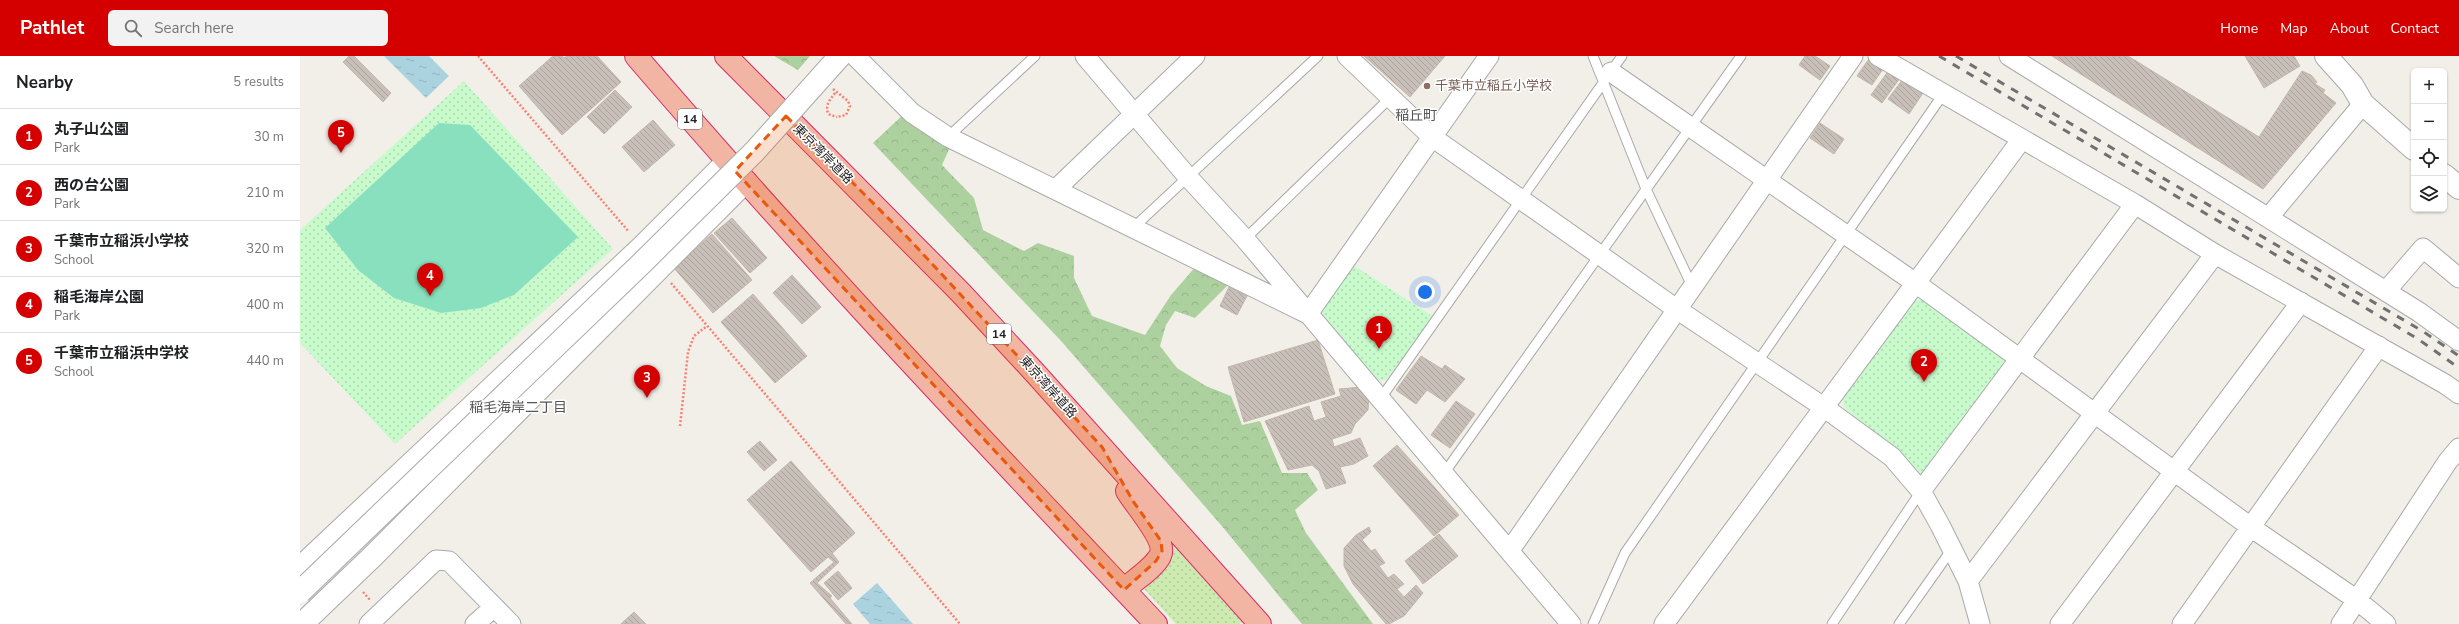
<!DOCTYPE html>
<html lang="en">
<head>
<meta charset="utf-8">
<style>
	body { margin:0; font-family:"Nunito Sans","Noto Sans JP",sans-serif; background:#f2f2f2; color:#202124 }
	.controls { position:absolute; right:12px; top:12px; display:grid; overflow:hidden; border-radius:6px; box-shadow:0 1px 3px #0004 }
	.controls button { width:36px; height:36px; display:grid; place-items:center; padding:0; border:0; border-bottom:1px solid #e0e0e0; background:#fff; color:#202124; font:20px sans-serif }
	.you { position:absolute; left:1125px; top:236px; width:14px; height:14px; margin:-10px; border:3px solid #fff; border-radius:50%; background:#1a73e8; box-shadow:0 0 0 6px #1a73e833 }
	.badge { display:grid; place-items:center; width:26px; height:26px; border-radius:50%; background:#d40000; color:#fff; font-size:13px; font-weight:700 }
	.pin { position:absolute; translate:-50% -33px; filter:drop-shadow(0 1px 2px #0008) }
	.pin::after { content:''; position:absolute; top:21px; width:14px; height:12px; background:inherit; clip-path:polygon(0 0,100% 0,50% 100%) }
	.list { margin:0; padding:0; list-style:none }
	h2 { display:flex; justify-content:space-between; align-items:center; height:52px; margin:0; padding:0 16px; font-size:17px }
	h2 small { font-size:13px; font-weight:400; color:#757577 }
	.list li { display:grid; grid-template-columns:26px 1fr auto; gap:12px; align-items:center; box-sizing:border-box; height:56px; padding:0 16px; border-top:1px solid #e0e0e0 }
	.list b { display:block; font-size:15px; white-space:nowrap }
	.list p { margin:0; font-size:13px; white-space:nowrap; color:#757577 }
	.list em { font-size:13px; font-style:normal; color:#757577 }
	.icon { flex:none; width:22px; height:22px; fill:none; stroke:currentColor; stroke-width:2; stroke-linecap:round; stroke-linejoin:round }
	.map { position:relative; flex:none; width:2159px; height:568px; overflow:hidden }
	header { display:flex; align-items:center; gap:24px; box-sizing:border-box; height:56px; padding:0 20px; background:#d40000; color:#fff }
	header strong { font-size:19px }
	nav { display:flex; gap:22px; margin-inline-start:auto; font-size:14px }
	.search { width:280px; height:36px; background:#f2f2f2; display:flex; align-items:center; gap:10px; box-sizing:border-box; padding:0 14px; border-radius:6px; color:#757577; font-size:15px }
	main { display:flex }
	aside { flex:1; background:#fff }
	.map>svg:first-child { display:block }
</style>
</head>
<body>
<header>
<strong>Pathlet</strong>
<div class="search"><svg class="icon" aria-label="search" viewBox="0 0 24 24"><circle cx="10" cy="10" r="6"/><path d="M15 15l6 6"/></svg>Search here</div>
<nav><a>Home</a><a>Map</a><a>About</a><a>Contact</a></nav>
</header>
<main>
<aside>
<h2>Nearby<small>5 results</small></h2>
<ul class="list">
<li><span class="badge">1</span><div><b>丸子山公園</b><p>Park</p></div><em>30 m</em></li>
<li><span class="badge">2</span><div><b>西の台公園</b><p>Park</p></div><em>210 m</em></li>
<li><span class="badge">3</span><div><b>千葉市立稲浜小学校</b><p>School</p></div><em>320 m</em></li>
<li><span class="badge">4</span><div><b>稲毛海岸公園</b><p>Park</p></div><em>400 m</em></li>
<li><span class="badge">5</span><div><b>千葉市立稲浜中学校</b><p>School</p></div><em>440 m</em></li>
</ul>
</aside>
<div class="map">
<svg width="2159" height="568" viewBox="0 0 2159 568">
	<defs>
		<pattern id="grass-dots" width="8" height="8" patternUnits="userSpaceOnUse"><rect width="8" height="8" fill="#cdebb0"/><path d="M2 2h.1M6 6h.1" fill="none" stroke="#b0c997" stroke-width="1.8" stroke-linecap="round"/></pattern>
		<pattern id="forest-crowns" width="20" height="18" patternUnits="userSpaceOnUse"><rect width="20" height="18" fill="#add19e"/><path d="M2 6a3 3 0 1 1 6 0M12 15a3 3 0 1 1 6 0" fill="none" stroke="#95b388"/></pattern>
		<pattern id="park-dots" width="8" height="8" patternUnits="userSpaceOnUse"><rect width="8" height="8" fill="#c8facc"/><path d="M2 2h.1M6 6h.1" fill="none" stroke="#acd6af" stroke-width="1.8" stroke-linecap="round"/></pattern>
		<pattern id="water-ripples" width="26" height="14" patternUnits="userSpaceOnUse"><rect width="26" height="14" fill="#aad3df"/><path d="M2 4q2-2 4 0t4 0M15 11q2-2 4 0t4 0" fill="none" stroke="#92b5bf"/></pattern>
		<pattern id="building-back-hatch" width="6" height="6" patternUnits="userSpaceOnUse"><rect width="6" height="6" fill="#c7bfb8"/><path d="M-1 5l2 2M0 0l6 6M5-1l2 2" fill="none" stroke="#aba49e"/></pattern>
	</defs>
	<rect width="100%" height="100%" fill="#f2efe9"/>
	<path fill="url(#grass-dots)" d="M873,487l70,78 -3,3h-64l-33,-36 27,-30z"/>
	<path fill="url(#forest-crowns)" d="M474,0h36l-12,14z
		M607,55l44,34 -9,20 32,33 9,32 41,21 14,-8 36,13v22l18,38 53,19 26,-40 26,-30 35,16 -37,37 -20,-7 -9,14 -6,21 17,22 29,18 25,10 11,29 18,-4 22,52h25l11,17 -23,20 11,23 67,91h-71l-81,-99 -159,-183 -189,-199z"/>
	<path fill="url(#park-dots)" d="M164,25l149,168 -218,195 -95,-101v-113z
		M1053,209l81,52 -48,63 -9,1 -55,-62 -2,-10z
		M1624,243l80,56 3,12 -80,108 -11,-1 -31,-32 -41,-35 -2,-10 71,-96z"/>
	<path fill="#88e0be" d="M139,67l31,2 108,112 -64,58 -33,13 -40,5 -47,-15 -36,-28 -33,-42z"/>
	<path fill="url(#water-ripples)" d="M84,0h45l20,20 -23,22z
		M577,527l36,41h-43l-17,-20z"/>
	<path fill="url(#building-back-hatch)" stroke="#c4b6ab" d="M49,0h5l37,37 -8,9 -40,-40z
		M253,0h9l2,2 3,-2h30l24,26 -59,53 -43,-49z
		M1064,0h81l-35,41z
		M1505,0h10l15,10 -10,14 -21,-15z
		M1571,0l14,10 -13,19 -15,-9z
		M1752,0h76l131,81 43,-66 9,4 6,7 -2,2 10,6 -2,3 13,10 -73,86z
		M1945,0h49l6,10 -36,22z
		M1589,14l11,8 -18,25 -11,-8z
		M1603,23l20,14 -14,21 -21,-15z
		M315,34l17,17 -28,27 -17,-17z
		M353,64l22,25 -31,27 -22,-25z
		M1520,67l24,16 -10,15 -24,-16z
		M432,162l35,40 -17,15 -36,-40z
		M412,178l40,46 -39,33 -39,-45z
		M492,219l29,32 -19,17 -29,-31z
		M929,231l18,9 -10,19 -17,-9z
		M453,238l54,62 -32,27 -54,-61z
		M1018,284l17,54 -91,28 -16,-55z
		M1121,300l21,13 3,-4 20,14 -20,23 -18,-12 -11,14 -20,-14z
		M1062,331l7,8 -1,15 -13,14 -4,9 -19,6 2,8 26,-9 8,18 -14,8 -14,3 6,16 -20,6 -7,-18 -7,-6 -24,5 -23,-49 44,-15 5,15 12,-4 -5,-15 20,-6 -2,-7z
		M1156,345l19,13 -25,34 -19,-13z
		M460,385l17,19 -13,11 -17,-19z
		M1097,389l62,70 -25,21 -61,-70z
		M491,405l64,72 -44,39 -64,-72z
		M1069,471l2,5 -9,8 9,11 4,-2 10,14 -6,3 9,12 6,-4 10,10 -7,5 7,8 12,-12 7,8 -19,23 -15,8h-3l-33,-40 -9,-18v-18l12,-13z
		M1139,478l19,22 -35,28 -18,-23z
		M532,497l7,9 -22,21 15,13 -2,2 22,26h-6l-36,-41 24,-21 -6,-5z
		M538,515l14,17 -14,12 -14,-17z
		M334,556l12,12h-25z"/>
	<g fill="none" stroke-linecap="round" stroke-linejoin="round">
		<g stroke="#a9a9a9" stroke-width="11">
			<path id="service" d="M1293,0l53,133 47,99
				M648,81l87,-81
				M833,172l185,-172
				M945,183l146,-142
				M1081,342l241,-342
				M1145,416l296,-416
				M1293,568l32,-71 319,-460
				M1532,568l89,-133
				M1599,568l53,-75"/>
		</g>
		<g stroke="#a9a9a9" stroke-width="21">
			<path id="minor" d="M555,0l57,57 36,24 360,177 181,-258
				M785,0l102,120 58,63 326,385
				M1047,0l85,81 246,173 147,98 67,49 29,34 19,34 28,56 12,43
				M1578,0l257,148 80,50 230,130 14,10
				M1709,0l410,256 40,29
				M1311,16l306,212 335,244 105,72 29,24
				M756,133l139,-133
				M1968,162l95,-114
				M2086,235l37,-43 36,30
				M1621,435l214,-287
				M1210,494l343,-494
				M1668,525l247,-327
				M69,568l67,-64 13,1 62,63
				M175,568l19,-17
				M1364,568l358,-485
				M1760,568l241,-322
				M1882,568l197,-278
				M2041,568l107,-163 11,-13"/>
		</g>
		<g stroke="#a9a9a9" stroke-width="24">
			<path id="tertiary" d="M2026,0l26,29 11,19 51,45
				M2144,119l15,13
				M0,512l342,-321 85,-85
				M2,568l71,-68 372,-374"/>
		</g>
		<g stroke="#dc2a67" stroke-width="24">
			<path id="trunk" d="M336,0c167,195 344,381 520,568
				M426,0l235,237 75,81 224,250
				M824,534c10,-10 29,-21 36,-34 8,-15 -24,-50 -33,-65"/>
		</g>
		<path stroke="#fa8072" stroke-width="2.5" stroke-dasharray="2 2" stroke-linecap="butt" d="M178,0l151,176
			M533,33l15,12 2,5 -4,9 -9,2
			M371,227l289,341
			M380,370l8,-74 6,-16 13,-10
			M63,536l7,8"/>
		<use href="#service" stroke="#fff" stroke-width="9"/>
		<use href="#minor" stroke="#fff" stroke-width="19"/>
		<use href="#tertiary" stroke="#fff" stroke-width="22"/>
		<use href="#trunk" stroke="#f2b4a3" stroke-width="22"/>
		<path stroke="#707070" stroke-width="3" stroke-dasharray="8 8" stroke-linecap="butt" d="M1639,0l479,283 41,29
			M1656,0l468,276 35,24"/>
		<g stroke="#a9a9a9" stroke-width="24" stroke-linecap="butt">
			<path id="tertiary-bridge" d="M0,536l344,-331 111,-110 85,-95"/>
		</g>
		<path stroke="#fa8072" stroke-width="2.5" stroke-dasharray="2 2" stroke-linecap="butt" d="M535,37c-5,7 -10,11 -7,21l9,3"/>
		<use href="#tertiary-bridge" stroke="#fff" stroke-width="22"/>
	</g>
	<path fill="#e8590c" fill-opacity="0.2" stroke="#e8590c" stroke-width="3" stroke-dasharray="8 5" stroke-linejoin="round" d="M486,60l123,123 193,208 31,54 28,40 1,10 -6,10 -32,29 -389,-419z"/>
	<circle fill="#8d6e63" stroke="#fff" stroke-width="1.5" cx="1127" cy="30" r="4"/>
	<g text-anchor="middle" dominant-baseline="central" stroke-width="3" stroke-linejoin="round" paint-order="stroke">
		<g fill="#fff" stroke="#646464" stroke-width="1">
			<rect x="378" y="53" width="24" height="20" rx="3"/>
			<rect x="687" y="268" width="24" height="20" rx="3"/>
		</g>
		<g font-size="12" font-weight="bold" fill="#222">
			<text x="390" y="63">14</text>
			<text x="699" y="278">14</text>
		</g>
		<g font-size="13" fill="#785e54" stroke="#fff" text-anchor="start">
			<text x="1135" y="30">千葉市立稲丘小学校</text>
		</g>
		<g font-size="13" fill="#222" stroke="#fff">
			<text transform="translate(523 98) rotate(45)">東京湾岸道路</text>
			<text transform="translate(748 331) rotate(48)">東京湾岸道路</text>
		</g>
		<g font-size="14" fill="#555" stroke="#fff">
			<text x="1116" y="59">稲丘町</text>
			<text x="218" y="351">稲毛海岸二丁目</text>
		</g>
	</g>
</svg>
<div class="controls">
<button>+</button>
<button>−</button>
<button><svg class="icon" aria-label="locate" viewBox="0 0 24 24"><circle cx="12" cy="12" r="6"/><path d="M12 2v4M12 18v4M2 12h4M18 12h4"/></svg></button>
<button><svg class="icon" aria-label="layers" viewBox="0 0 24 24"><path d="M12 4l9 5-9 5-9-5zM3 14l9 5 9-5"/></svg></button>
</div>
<div class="you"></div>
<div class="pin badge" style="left:1079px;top:293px">1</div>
<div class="pin badge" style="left:1624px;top:326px">2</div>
<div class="pin badge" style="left:347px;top:342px">3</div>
<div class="pin badge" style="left:130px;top:240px">4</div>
<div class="pin badge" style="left:41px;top:97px">5</div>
</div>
</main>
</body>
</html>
